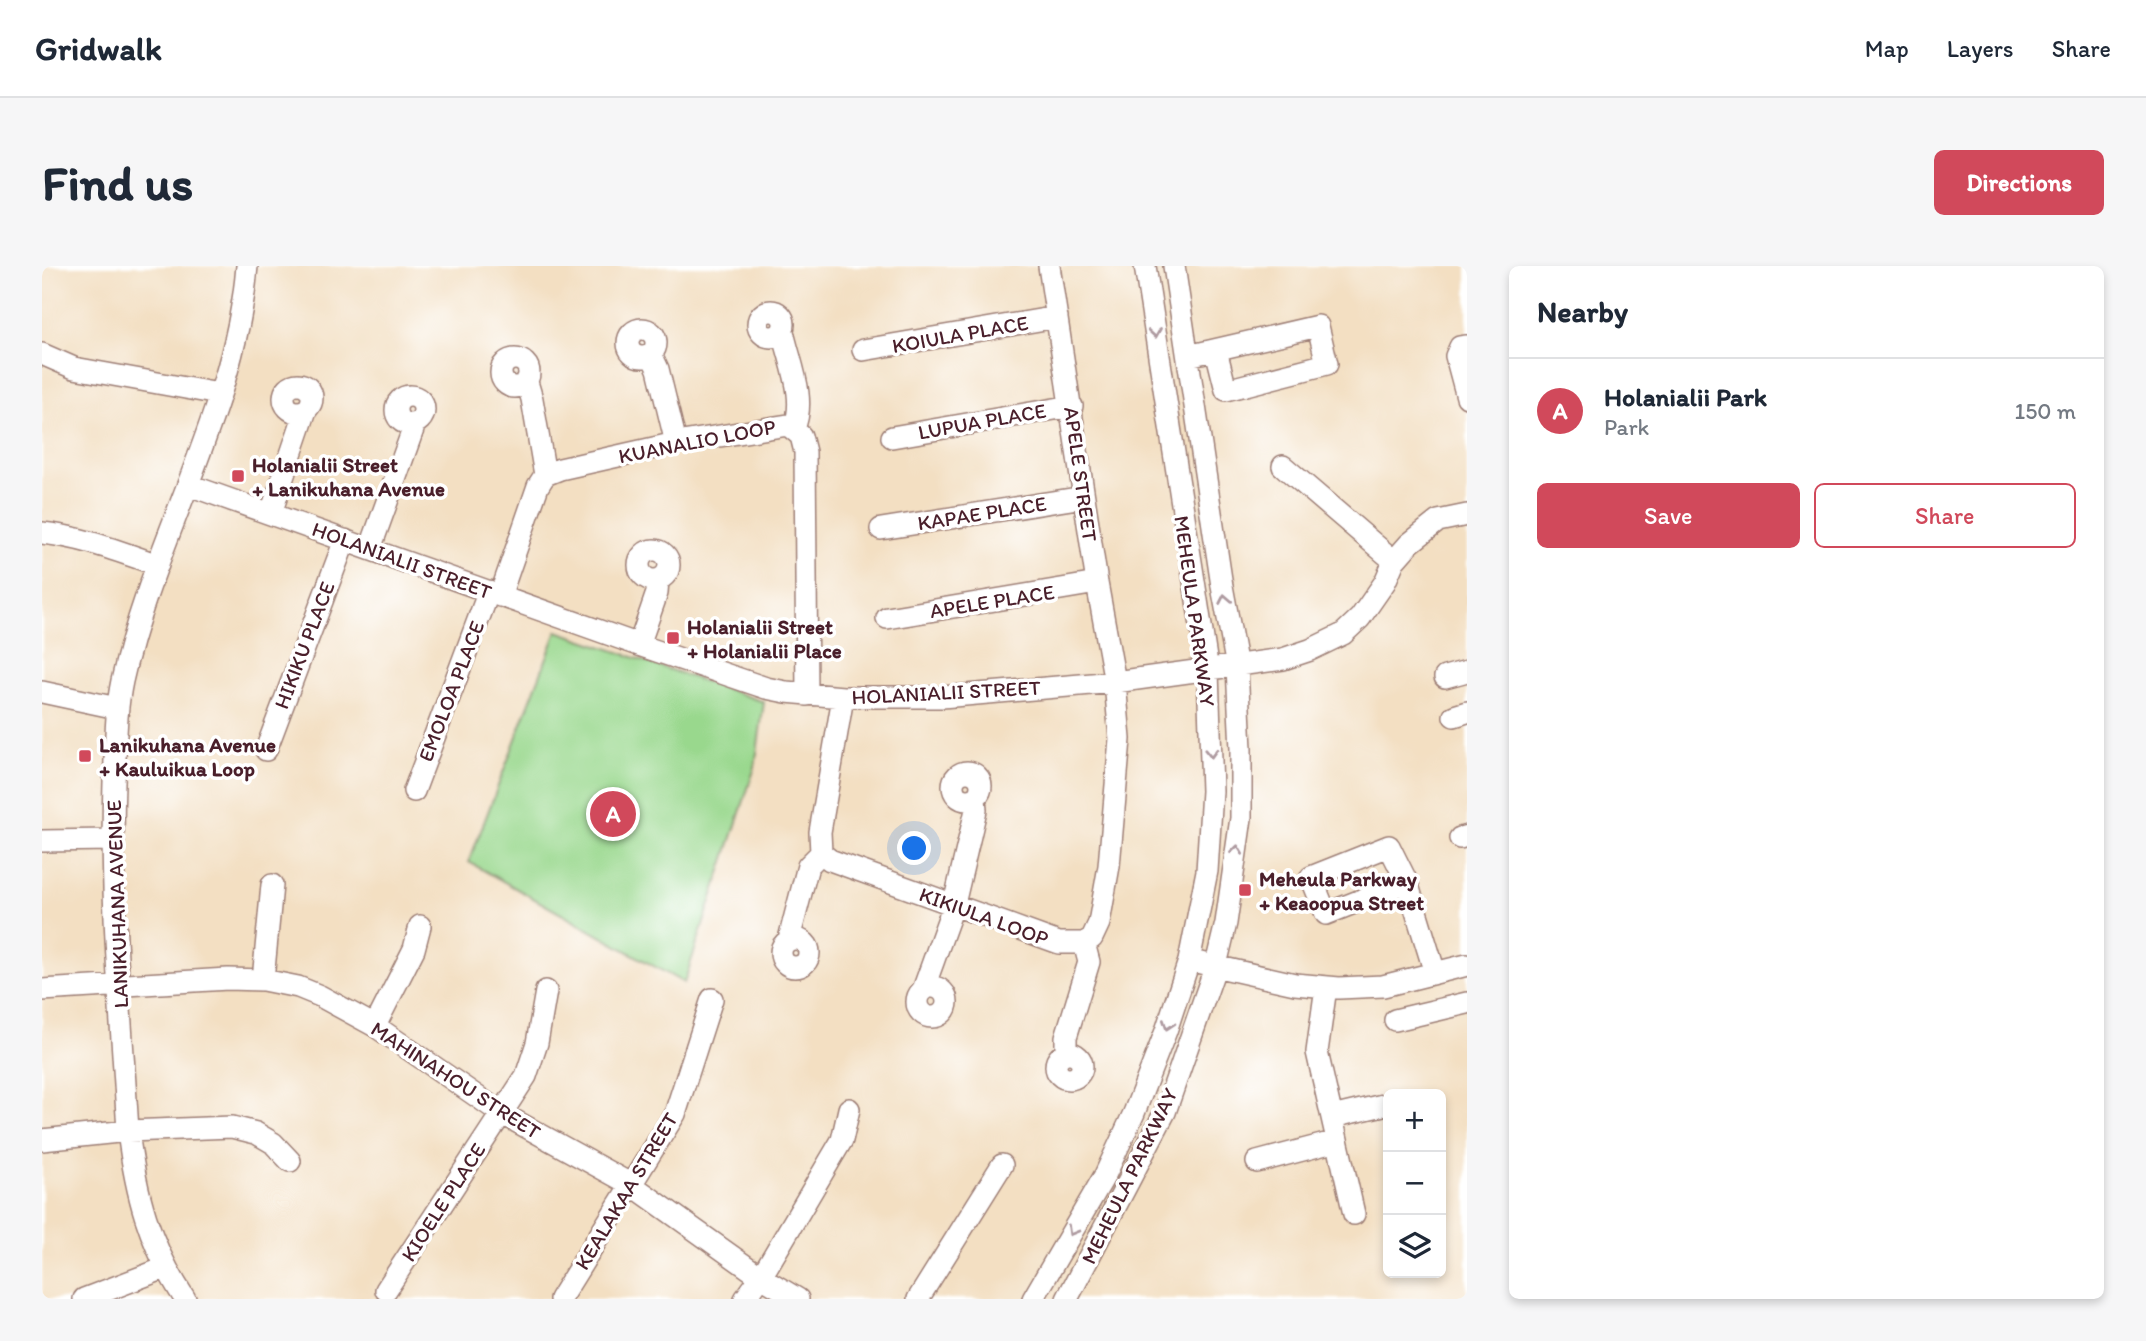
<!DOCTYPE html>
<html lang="en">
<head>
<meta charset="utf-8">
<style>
	body { margin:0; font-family:Itim,sans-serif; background:#f6f6f7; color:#1f2937 }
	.controls { position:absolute; right:21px; bottom:21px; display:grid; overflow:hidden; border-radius:10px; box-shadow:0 4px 10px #0003 }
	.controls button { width:63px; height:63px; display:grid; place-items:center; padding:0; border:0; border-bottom:2px solid #e0e1e3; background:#fff; color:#1f2937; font:35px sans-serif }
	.you { position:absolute; left:873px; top:583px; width:24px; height:24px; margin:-18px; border:5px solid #fff; border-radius:50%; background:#1a73e8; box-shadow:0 0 0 10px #1a73e833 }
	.badge { display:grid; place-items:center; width:46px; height:46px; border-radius:50%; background:#d1495b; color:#fff; font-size:23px; font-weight:700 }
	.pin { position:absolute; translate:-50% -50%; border:4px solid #fff; box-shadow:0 2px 7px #0006 }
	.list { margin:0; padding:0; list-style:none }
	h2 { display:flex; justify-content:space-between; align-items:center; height:91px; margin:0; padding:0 28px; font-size:30px }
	h2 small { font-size:23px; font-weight:400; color:#747a83 }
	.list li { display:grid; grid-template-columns:46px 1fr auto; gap:21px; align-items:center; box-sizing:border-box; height:105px; padding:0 28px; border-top:2px solid #e0e1e3 }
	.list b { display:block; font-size:26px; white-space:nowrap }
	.list p { margin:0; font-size:23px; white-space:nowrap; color:#747a83 }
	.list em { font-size:23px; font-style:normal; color:#747a83 }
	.actions { display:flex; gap:14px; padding:21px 28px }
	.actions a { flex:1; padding:16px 0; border:2px solid #d1495b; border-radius:10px; text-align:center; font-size:24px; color:#d1495b }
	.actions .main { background:#d1495b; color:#fff }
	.icon { flex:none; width:38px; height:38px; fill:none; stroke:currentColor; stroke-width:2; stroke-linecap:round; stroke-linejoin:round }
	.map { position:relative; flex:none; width:1425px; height:1033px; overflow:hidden; border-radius:10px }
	header { display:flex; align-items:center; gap:42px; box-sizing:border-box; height:98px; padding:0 35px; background:#fff; border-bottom:2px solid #e0e1e3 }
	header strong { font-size:33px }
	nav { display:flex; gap:38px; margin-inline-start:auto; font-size:24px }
	.intro { display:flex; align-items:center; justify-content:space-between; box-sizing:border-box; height:168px; padding:0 42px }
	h1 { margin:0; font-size:49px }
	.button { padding:18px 32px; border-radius:10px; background:#d1495b; color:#fff; font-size:24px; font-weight:700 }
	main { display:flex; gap:42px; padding:0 42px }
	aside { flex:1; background:#fff; border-radius:10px; box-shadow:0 4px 10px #0003 }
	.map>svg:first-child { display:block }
</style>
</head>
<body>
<header>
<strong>Gridwalk</strong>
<nav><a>Map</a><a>Layers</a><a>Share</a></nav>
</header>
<div class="intro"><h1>Find us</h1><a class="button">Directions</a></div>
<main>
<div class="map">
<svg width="1425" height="1033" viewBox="0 0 1425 1033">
	<rect width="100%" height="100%" fill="#fff"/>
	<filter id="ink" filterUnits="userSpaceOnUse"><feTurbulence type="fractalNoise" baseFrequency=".0143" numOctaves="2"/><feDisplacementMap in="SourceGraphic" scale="14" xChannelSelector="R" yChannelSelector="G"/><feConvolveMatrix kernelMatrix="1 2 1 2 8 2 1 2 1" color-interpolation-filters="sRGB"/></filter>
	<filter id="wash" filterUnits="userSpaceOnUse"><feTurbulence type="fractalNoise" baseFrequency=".00686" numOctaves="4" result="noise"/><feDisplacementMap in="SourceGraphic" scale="28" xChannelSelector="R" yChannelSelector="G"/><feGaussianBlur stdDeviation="1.57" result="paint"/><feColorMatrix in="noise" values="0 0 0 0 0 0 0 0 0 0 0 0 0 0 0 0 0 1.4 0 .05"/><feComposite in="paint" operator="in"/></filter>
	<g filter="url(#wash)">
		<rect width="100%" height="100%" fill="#f3dfc2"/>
		<path fill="#99d88d" stroke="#727c5c" stroke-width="2" d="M515,365l207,71 -9,65 -71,216 -215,-121z"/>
	</g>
	<g filter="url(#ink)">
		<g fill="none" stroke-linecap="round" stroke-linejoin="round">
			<g stroke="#9e7f76" stroke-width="24">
				<path id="minor" d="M716 58a13 13 0 1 1 26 0a13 13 0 1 1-26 0Z
					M586 77a14 14 0 1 1 28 0a14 14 0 1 1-28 0Z
					M741,65c6,30 24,67 11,97
					M1425,80l-7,1 -4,9 11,41
					M821,84l194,-33
					M0,88l32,14 145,26
					M609,88l7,15 18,74
					M1146,90l130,-30 9,38 -101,26 -10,-40
					M459 107a14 14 0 1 1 28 0a14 14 0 1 1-28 0Z
					M485,116l5,17 13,76
					M242 132a14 14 0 1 1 28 0a14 14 0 1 1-28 0Z
					M354 144a14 14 0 1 1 28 0a14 14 0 1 1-28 0Z
					M850,171l180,-31
					M1241,200l111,95
					M147,219l450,160 127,43 20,4 57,5h99l173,-15 168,-23 27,-9 33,-16 17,-16 25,-36 9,-21 15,-17 29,-23 29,-6
					M229,247l35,-103
					M839,263l203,-32
					M0,267c41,4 78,19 116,32
					M328,283l45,-125
					M597 299a15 15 0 1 1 30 0a15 15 0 1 1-30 0Z
					M458,330l38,-110 7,-11 15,-6 116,-26 112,-18 13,11 4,16 2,243
					M845,352l210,-35
					M597,379l18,-52 1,-13
					M1403,411l22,-6
					M0,426l75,16
					M801,431l-23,135 1,21 9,7 229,83h25l8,-5 7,-15 10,-57 11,-127 -5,-57 -18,-99 -48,-317
					M1412,450l13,-4
					M224,484l79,-210
					M911 520a14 14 0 1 1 28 0a14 14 0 1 1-28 0Z
					M372,525l75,-200
					M1418,572l7,-2
					M0,575l70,-1
					M1365,616l-81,32 -15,-37 78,-31 18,36 28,91
					M739 687a14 14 0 1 1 28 0a14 14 0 1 1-28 0Z
					M747,673l19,-73 13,-13
					M1159,697l94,21 44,4 44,-2 84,-21
					M221,714l9,-95
					M1284,721l-9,65 37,162
					M875 736a15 15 0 1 1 30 0a15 15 0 1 1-30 0Z
					M0,724l186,-11 35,1 35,7 22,9 55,30 126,87 131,72 129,92 37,22
					M881,724l31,-86 22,-94 -1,-12
					M1353,754l72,-17
					M333,760l39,-77 6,-23
					M1024,786v-15l23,-75 -5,-19
					M1014 800a13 13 0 1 1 26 0a13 13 0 1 1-26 0Z
					M1290,851l51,-12
					M0,874l86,-9 104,-4 24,6 17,10 17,18
					M1215,896l80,-21
					M344,1024l140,-214 11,-33 9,-52
					M42,1033l81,-31
					M143,1033c-36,-55 -49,-104 -57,-168 -7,-116 -18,-233 -14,-349 2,-34 1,-68 8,-101 30,-138 114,-273 125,-415
					M518,1033l115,-185 37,-115
					M703,1033l16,-22 81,-137 7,-31
					M876,1033l84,-134
					M991,1033l72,-124 29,-62 32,-82 23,-70 18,-90 5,-80 -4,-120 -63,-405
					M1025,1033l98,-187 51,-147 10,-42 15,-105v-69l-4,-82 -15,-81 -48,-320"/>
			</g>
			<use href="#minor" stroke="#fff" stroke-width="21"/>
		</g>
		<defs><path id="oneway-chevron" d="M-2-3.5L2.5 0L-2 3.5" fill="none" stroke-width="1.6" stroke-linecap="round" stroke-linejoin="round" transform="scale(1.75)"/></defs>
		<g stroke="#ae9aa0">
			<use href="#oneway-chevron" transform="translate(1113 67) rotate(81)"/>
			<use href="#oneway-chevron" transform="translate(1183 333) rotate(-101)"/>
			<use href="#oneway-chevron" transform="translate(1169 487) rotate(88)"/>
			<use href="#oneway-chevron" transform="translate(1195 584) rotate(-83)"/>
			<use href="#oneway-chevron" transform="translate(1126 759) rotate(109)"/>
			<use href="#oneway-chevron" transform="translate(1030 965) rotate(120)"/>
		</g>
	</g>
	<g fill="#d1495b" stroke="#fff" stroke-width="2.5">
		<rect x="189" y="203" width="14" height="14" rx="3.5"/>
		<rect x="624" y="365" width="14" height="14" rx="3.5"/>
		<rect x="36" y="483" width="14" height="14" rx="3.5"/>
		<rect x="1196" y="617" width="14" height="14" rx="3.5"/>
	</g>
	<g text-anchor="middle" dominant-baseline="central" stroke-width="7" stroke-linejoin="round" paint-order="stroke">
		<g font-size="21" fill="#4a1f2b" stroke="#fff">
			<text transform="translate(918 68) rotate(-10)">KOIULA PLACE</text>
			<text transform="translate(940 155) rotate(-10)">LUPUA PLACE</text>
			<text transform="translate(655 175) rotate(-11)">KUANALIO LOOP</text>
			<text transform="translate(1039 208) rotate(82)">APELE STREET</text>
			<text transform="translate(940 247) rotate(-9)">KAPAE PLACE</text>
			<text transform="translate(360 294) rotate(20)">HOLANIALII STREET</text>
			<text transform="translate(950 335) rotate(-9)">APELE PLACE</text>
			<text transform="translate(1153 345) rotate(82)">MEHEULA PARKWAY</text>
			<text transform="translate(262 379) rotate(-69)">HIKIKU PLACE</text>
			<text transform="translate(409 425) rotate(-69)">EMOLOA PLACE</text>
			<text transform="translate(904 426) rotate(-3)">HOLANIALII STREET</text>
			<text transform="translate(75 638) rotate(-92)">LANIKUHANA AVENUE</text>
			<text transform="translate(942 650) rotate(20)">KIKIULA LOOP</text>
			<text transform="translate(414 814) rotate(33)">MAHINAHOU STREET</text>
			<text transform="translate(1087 910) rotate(-64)">MEHEULA PARKWAY</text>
			<text transform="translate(584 925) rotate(-59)">KEALAKAA STREET</text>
			<text transform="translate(401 936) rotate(-57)">KIOELE PLACE</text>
		</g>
		<g font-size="21" font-weight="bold" fill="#4a1f2b" stroke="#fff" text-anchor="start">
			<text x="210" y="198">Holanialii Street<tspan x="210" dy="24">+ Lanikuhana Avenue</tspan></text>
			<text x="645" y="360">Holanialii Street<tspan x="645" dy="24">+ Holanialii Place</tspan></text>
			<text x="57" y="478">Lanikuhana Avenue<tspan x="57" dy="24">+ Kauluikua Loop</tspan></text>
			<text x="1217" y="612">Meheula Parkway<tspan x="1217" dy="24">+ Keaoopua Street</tspan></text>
		</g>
	</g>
</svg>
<div class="controls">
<button>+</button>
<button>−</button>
<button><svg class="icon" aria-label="layers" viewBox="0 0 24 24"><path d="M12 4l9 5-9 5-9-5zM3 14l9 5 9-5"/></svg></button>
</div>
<div class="you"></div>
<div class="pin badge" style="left:571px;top:548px">A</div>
</div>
<aside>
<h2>Nearby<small></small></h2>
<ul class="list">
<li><span class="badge">A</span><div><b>Holanialii Park</b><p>Park</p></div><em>150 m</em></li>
</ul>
<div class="actions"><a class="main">Save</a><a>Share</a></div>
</aside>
</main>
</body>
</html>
